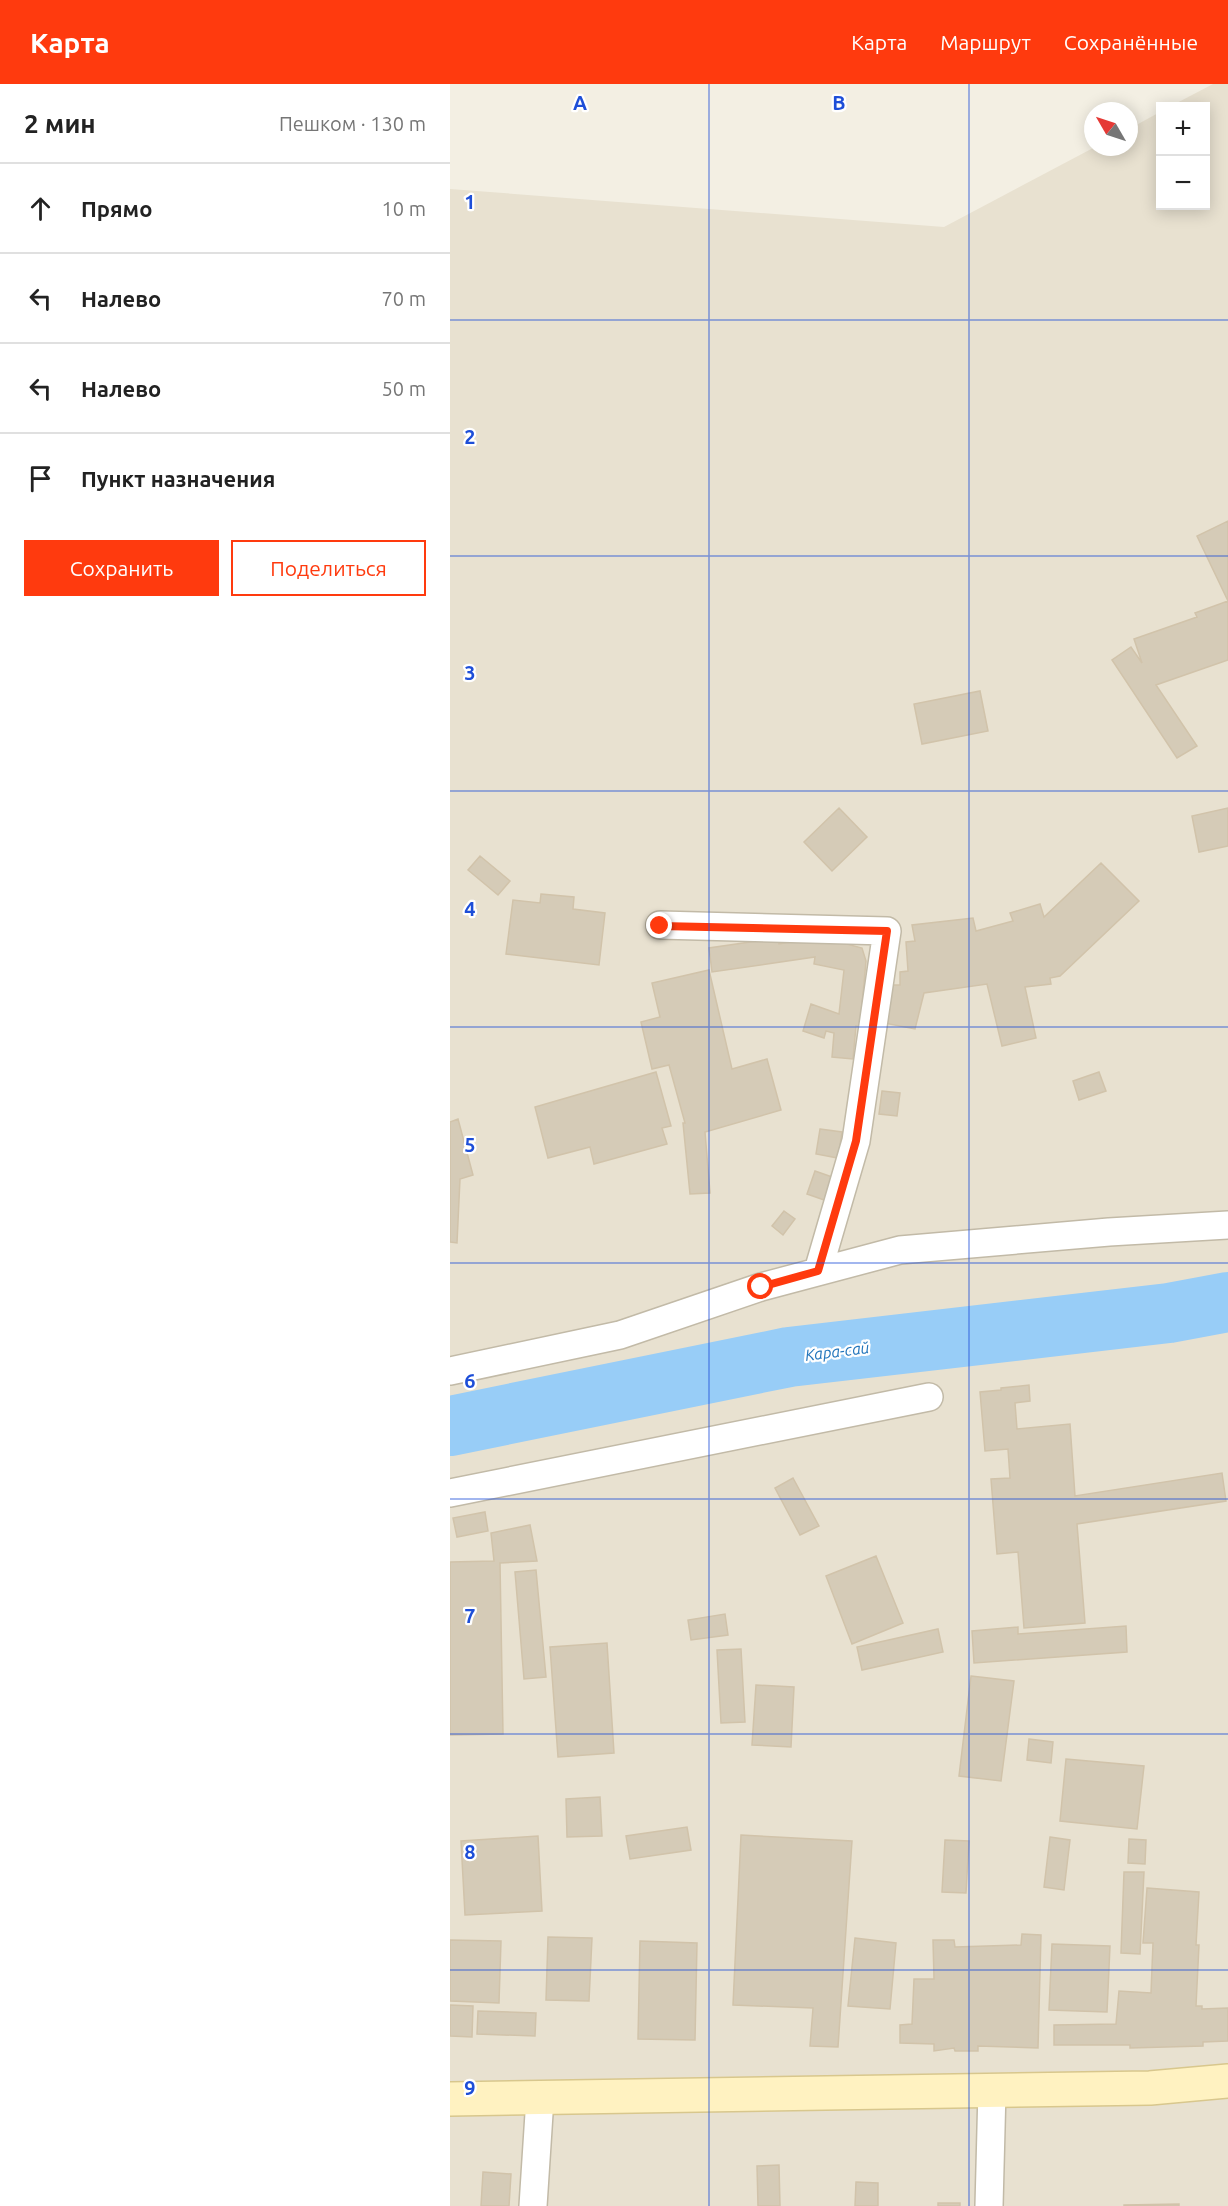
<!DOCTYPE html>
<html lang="ru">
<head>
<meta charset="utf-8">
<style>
	body { margin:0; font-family:Ubuntu,sans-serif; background:#f2f2f2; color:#222 }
	.controls { position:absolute; right:18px; top:18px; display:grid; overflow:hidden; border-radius:0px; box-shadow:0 3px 15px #0003 }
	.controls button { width:54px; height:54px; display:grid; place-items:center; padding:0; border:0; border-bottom:2px solid #e0e0e0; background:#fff; color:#222; font:30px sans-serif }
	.compass { position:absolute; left:634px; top:18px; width:54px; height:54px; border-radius:50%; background:#fff; box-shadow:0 3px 15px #0003; rotate:309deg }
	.stop { position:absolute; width:18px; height:18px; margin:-14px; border:4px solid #ff3a0e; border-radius:50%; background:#fff }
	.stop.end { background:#ff3a0e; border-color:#fff; box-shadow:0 2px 6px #0008 }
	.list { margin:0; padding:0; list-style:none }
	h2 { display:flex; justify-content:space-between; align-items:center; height:78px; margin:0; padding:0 24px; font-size:26px }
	h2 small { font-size:20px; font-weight:400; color:#767676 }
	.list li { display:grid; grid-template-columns:39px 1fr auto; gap:18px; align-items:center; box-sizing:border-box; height:90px; padding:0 24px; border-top:2px solid #e0e0e0 }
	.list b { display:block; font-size:22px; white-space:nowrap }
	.list em { font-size:20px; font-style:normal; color:#767676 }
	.actions { display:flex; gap:12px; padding:18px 24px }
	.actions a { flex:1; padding:14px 0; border:2px solid #ff3a0e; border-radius:0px; text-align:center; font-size:21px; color:#ff3a0e }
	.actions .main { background:#ff3a0e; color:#fff }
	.icon { flex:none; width:33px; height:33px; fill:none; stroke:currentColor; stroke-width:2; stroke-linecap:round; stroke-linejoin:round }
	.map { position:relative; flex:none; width:778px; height:2122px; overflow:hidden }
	header { display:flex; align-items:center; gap:36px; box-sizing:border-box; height:84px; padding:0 30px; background:#ff3a0e; color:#fff }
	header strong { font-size:28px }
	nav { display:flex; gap:33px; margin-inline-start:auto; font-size:21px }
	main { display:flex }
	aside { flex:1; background:#fff }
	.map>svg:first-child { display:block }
</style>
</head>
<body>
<header>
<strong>Карта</strong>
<nav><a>Карта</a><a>Маршрут</a><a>Сохранённые</a></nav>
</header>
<main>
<aside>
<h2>2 мин<small>Пешком · 130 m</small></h2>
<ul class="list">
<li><svg class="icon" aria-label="ahead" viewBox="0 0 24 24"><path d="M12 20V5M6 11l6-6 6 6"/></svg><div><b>Прямо</b></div><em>10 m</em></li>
<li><svg class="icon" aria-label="left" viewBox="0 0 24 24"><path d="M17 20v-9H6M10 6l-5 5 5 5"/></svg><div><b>Налево</b></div><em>70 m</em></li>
<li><svg class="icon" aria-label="left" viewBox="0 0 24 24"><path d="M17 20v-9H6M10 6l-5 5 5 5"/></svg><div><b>Налево</b></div><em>50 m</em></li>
<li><svg class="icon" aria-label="arrive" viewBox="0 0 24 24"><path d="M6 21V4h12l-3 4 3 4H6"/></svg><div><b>Пункт назначения</b></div></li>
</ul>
<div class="actions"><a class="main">Сохранить</a><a>Поделиться</a></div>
</aside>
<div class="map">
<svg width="778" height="2122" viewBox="0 0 778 2122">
	<rect width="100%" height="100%" fill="#f3efe3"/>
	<path fill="#e8e1d0" d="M763,0h15v2122h-778v-2017l494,38 151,-80h34v-18l31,-17v94h46v-100h-35z"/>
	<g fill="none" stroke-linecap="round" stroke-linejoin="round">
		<path stroke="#98cdf7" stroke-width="60" d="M0,1342l339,-69 380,-44 59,-11"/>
	</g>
	<path fill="#d5cbb7" stroke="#d1c3aa" stroke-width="1.5" d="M778,437v139l-72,25 41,61 -20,12 -65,-98 19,-13 11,16 -8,-24 63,-22 -2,-4 33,-12 -31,-65z
		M530,607l8,40 -66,13 -8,-40z
		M389,724l28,29 -35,34 -28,-29z
		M778,724v38l-29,6 -7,-36z
		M30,772l30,25 -12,14 -30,-25z
		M651,779l38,38 -79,75 -10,2 1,6 -26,3 11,51 -34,8 -15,-62 -63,9 -9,36 -31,-6 8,-38h8v-13l8,-1 -2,-29 9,-1 -3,-16 61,-7 3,13 37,-10 -3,-8 30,-9 4,13z
		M91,810l33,3 -1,12 32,4 -6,52 -93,-11 7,-54 27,3z
		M370,853l42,11 4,13 -6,66 -4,-1 -3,33 -21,-2 2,-24 -8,-2 -2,7 -21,-7 8,-27 28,10 5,-44 -30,-6 1,-7 -103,15 -3,-24 69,-10 1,6z
		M259,886l23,99 35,-10 14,51 -76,22 5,61 -20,1 -7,-71h2l-16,-58 -17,4 -11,-47 19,-5 -8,-34z
		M206,988l15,54 -9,2 5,16 -73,20 -4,-17 -42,11 -13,-51z
		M649,988l7,19 -27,9 -6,-19z
		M432,1007l18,2 -3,23 -18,-2z
		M8,1035l15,56 -13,4 -3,64 -7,-1v-120z
		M370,1045l22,3 -4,26 -22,-4z
		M365,1087l20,7 -8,23 -20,-7z
		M334,1127l11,8 -12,16 -11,-9z
		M579,1301l1,16 -15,2 2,26 53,-5 5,72 147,-23 4,28 -149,23 8,99 -61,5 -6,-76 -21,2 -6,-75 19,-1 -2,-29 -23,2 -5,-59 21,-2v-2z
		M343,1394l26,48 -19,9 -25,-47z
		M35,1428l3,19 -31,6 -4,-19z
		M80,1441l7,36 -37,2 3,171 -53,1v-173l44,-1 -3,-28z
		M426,1472l27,67 -51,21 -26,-68z
		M86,1486l10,107 -22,2 -9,-107z
		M275,1530l3,21 -37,5 -3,-20z
		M676,1542l1,26 -153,11 -2,-32 46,-4v7z
		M488,1545l5,23 -81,18 -5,-23z
		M157,1559l7,110 -56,4 -8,-110z
		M291,1565l4,73 -24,1 -4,-73z
		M521,1592l43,5 -13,100 -42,-5z
		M306,1601l38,2 -3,60 -39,-2z
		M579,1655l24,3 -2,21 -24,-3z
		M616,1675l78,7 -7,63 -77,-8z
		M150,1713l2,39 -35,1 -1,-38z
		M237,1743l4,23 -61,9 -4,-23z
		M291,1751l111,6 -14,206 -28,-1 3,-38 -80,-3z
		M88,1752l4,75 -77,4 -4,-74z
		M600,1753l20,3 -6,50 -20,-3z
		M679,1755l17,1 -1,24 -17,-1z
		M495,1756l24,1 -3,52 -24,-1z
		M674,1788h20l-4,82 -19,-1z
		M697,1804l52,4 -3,53h3l-3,61h6v3l26,-1v33l-25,1v4l-73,2v-3h-76v-20l62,-1 3,-33 32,2 2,-50h-10z
		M572,1850l19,1 -3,113 -60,-2v5h-23l-1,-3 -20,3v-7l-34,-1v-18l12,-1 2,-45h20l-1,-39h21l1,7 66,-2z
		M98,1853l44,1 -3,63 -43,-1z
		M405,1854l41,5 -6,66 -42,-3z
		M0,1856l51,1 -2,62 -49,-2z
		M190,1857l57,2 -2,97 -57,-1z
		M602,1860l58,2 -3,66 -58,-2z
		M0,1921l23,1 -1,31 -22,-1z
		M28,1927l58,2 -1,23 -58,-2z
		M329,2081l1,41h-22l-1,-40z
		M33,2088l28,2 -2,32h-28z
		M406,2098l22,1v23h-23z
		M488,2119h22v3h-22z
		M729,2120v2h-55v-1z"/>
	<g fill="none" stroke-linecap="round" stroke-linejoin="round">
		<g stroke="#c2baa7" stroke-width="30">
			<path id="minor" d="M210,841l227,6 -31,210 -38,130
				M0,1287l170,-36 141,-48 139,-37 209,-18 119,-7
				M0,1409l479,-96
				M83,2122l7,-108
				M539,2122l3,-116"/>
		</g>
		<g stroke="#d8c78d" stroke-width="36">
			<path id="secondary" d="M0,2015l700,-11 78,-7"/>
		</g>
		<use href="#minor" stroke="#fff" stroke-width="27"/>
		<use href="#secondary" stroke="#fff2c1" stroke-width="33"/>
	</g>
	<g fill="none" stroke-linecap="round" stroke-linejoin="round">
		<path stroke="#ff3a0e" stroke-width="8" d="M210,842l227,5 -31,210 -38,130 -57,16"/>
	</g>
	<path fill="none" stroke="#1d4ed8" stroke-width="1.5" stroke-opacity="0.55" d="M259,0v2122M519,0v2122M0,236h778M0,472h778M0,707h778M0,943h778M0,1179h778M0,1415h778M0,1650h778M0,1886h778"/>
	<g text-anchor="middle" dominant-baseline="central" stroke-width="4.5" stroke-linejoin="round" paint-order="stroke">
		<g font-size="16" font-style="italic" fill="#2275bb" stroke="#fff">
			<text transform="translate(387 1267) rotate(-7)">Кара-сай</text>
		</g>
	</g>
	<g font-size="20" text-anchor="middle" font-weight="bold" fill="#1d4ed8" stroke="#fff" stroke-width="4.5" stroke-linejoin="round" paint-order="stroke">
		<text x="130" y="26">A</text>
		<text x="389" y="26">B</text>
		<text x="20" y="125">1</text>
		<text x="20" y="360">2</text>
		<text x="20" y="596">3</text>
		<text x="20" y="832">4</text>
		<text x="20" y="1068">5</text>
		<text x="20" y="1304">6</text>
		<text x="20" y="1539">7</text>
		<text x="20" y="1775">8</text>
		<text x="20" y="2011">9</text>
	</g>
</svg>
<div class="controls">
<button>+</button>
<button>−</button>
</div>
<svg class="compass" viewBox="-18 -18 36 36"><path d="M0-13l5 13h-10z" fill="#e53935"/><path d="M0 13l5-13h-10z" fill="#767676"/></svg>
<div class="stop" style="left:311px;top:1203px"></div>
<div class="stop end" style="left:210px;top:842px"></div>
</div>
</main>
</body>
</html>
